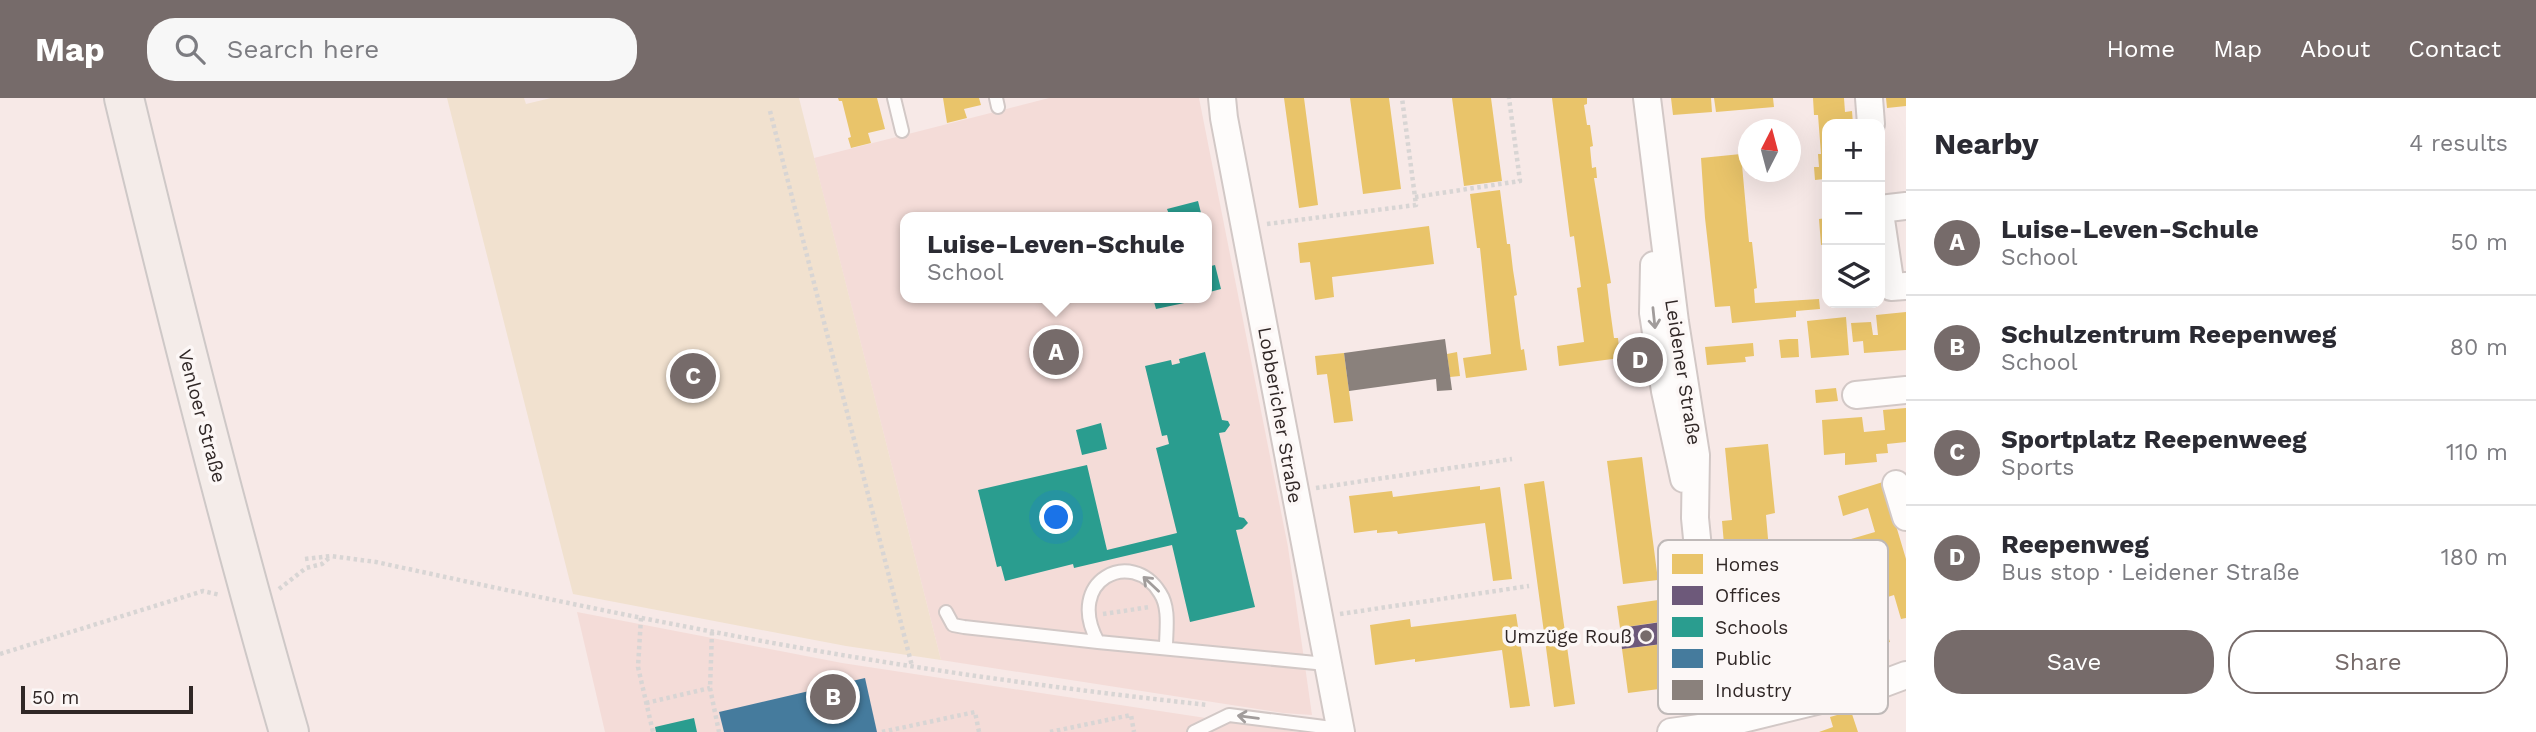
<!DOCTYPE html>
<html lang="en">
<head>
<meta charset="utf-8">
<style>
	body { margin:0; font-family:"Work Sans",sans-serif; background:#f7f7f7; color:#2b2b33 }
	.controls { position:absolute; right:21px; top:21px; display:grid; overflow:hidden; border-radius:14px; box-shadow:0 7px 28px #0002 }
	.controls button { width:63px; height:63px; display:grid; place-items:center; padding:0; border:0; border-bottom:2px solid #e1e1e2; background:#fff; color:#2b2b33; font:35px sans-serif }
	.compass { position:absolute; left:1738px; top:21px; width:63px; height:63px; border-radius:50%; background:#fff; box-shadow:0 7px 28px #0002; rotate:6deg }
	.scale { position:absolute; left:21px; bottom:18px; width:172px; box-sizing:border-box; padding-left:7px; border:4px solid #302726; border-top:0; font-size:19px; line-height:24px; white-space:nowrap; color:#302726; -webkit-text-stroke:5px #fcf7f6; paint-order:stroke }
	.you { position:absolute; left:1057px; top:420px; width:24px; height:24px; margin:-18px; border:5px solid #fff; border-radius:50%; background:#1a73e8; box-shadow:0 0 0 10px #1a73e833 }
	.badge { display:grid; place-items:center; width:46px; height:46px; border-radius:50%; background:#766b6a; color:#fff; font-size:23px; font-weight:700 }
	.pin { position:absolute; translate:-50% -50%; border:4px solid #fff; box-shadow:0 2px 7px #0006 }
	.popup { position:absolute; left:900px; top:114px; width:312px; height:91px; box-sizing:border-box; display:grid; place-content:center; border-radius:14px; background:#fff; filter:drop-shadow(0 2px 5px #0005); font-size:23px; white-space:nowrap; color:#7c7c81 }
	.popup b { font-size:26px; color:#2b2b33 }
	.popup::after { content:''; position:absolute; left:50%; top:100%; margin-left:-14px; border:14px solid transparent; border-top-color:#fff }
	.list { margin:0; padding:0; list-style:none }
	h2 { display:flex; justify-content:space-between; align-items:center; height:91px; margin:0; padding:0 28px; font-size:30px }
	h2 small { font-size:23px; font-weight:400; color:#7c7c81 }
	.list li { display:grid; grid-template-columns:46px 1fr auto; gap:21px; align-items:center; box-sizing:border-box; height:105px; padding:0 28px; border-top:2px solid #e1e1e2 }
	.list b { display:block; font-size:26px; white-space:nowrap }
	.list p { margin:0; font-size:23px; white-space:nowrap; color:#7c7c81 }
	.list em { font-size:23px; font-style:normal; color:#7c7c81 }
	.actions { display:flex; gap:14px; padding:21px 28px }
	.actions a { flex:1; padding:16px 0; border:2px solid #766b6a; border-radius:28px; text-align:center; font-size:24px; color:#766b6a }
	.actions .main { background:#766b6a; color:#fff }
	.icon { flex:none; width:38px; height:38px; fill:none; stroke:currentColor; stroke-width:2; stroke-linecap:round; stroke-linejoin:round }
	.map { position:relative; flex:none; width:1906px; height:634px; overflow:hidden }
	header { display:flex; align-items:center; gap:42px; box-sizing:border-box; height:98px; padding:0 35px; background:#766b6a; color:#fff }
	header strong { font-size:33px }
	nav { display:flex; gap:38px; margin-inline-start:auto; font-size:24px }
	.search { width:490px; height:63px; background:#f7f7f7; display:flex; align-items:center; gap:18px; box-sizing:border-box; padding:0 24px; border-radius:28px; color:#7c7c81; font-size:26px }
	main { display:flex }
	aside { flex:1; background:#fff }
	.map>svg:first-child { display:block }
</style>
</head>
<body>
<header>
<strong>Map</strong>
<div class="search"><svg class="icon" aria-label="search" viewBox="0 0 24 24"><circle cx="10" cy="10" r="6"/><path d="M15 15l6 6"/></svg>Search here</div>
<nav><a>Home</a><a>Map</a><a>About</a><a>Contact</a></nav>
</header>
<main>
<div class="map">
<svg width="1906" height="634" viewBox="0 0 1906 634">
	<rect width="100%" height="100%" fill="#f7e9e7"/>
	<path fill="#f4dcd8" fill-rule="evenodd" d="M1049,0h150l89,449 24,168 -29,-2 -342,-53 -127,-502zM906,119h300v81h-300z
		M577,514l265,51 456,69h-693z"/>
	<path fill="#f1e1cf" d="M447,0h77l2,6 25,-6h248l142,562 -95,-14 -273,-52z"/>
	<path fill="#e9c46a" d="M838,0h39l8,31 -17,4 3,10 -20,5 -3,-10 3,-1 -9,-36h-3z
		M943,0h36l2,7 -17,4 3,9 -20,5z
		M1284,0h20l14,107 -19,3z
		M1350,0h39l12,91 -38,5z
		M1452,0h39l11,83 -38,5z
		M1552,0h35v6l-3,1 3,20h3l3,21 -3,1 2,21 4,-1 1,11h-3l17,105 -4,1 3,25 4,29h4l2,20 -61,8 -2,-20 27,-4 -7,-54 4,-1 -7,-51 -4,1z
		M1671,0h40l1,14 -39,3z
		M1714,0h59l1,9 -58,5z
		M1813,0h31l1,14 7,-1 1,13h-26v75h-2l-1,-20 -9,1 -1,-13h5l-1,-13h3l-3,-39h-4z
		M1886,0h20v8l-19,2z
		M1741,56l8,88h3l5,46 -3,1 1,14 64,-4 1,10 -24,2v6l-64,6 -2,-17 -15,1 -10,-89 -4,-60z
		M1500,92l7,54h3l3,26 4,25 -3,1 7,54 3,-1 3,21 -61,8 -3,-20 28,-4 -11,-106h-3l-7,-54z
		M1827,120v26l-6,1 -2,-26z
		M1429,128l5,38 -102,13 2,20 -19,3 -5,-38 -10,1 -2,-20z
		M1906,214v38l-42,3 -1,-12 -10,1 -2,-19 20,-1 2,13h5l-2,-20z
		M1846,219l3,38 -38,3 -4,-37z
		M1789,241h9l1,18 -18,1 -2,-18z
		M1753,245l1,13 -9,1 1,5 -39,3 -2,-18z
		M1457,254l3,24 -10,1 -3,-23z
		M1344,255l9,68 -19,2 -7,-49 -10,1 -2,-19z
		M1836,290l2,13 -22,2 -1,-13z
		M1906,310v34l-19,2 1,9 -12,1 1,8 -32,3v-12l-21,2 -2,-35 40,-3 2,15 21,-2 -2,-20z
		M1768,346l7,69 -9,2 4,47h7l5,54 23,-3v-7l27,-3 4,45 -25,2v7l-73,6 -5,-97 -7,1 -4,-46 10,-1 -7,-72z
		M1642,359l16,123 -35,4 -16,-123z
		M1544,383l31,223 -21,3 -30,-223z
		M1883,384l23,77v59l-5,1 -7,-24 -25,8 -5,-20 24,-8 -7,-23 -25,7 -5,-20 24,-7 -7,-24 -25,8 -5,-20z
		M1480,388v4l20,-3 12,92 -19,2 -8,-58 -87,11 -1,-3 -20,2v-3l-23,3 -5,-37 43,-5 1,6z
		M1658,502l1,22 -39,6 -3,-22z
		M1516,516l14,92 -20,2 -8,-58 -87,12v-3l-40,6 -5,-40 40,-6 1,8z
		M1884,526l6,18 -18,5 -6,-18z
		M1664,546l3,44 -39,5 -6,-44z
		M1851,613l7,21h-39l14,-5 -3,-10z"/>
	<path fill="#6d597a" d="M1661,524l1,22 -40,5 -2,-21z"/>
	<path fill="#2a9d8f" d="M1198,103l4,16h-32l-3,-8z
		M1209,158l2,10 4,-1 6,24 -15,4v-36z
		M1153,200h35l1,4 -33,7z
		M1205,254l17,68 6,1 2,4 -5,7 -6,1 20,84 5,1 4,5 -6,6 -6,1 19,77 -65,15 -18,-77 -98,23 -1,-4 -68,17 -4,-15 -4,1 -19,-77 109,-25 20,85 70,-17 -21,-85 13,-4 -2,-9 -5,1 -17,-70 26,-6 1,5 8,-2 -1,-4z
		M1101,325l6,26 -25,6 -6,-25z
		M694,620l3,14h-41l-1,-5z"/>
	<path fill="#457b9d" d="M865,580l12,54h-153l-5,-20z"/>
	<path fill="#8a817c" d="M1445,241l7,51 -15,1 -1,-12 -87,12 -5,-38z"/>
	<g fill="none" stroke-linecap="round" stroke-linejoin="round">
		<g stroke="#d2c8c6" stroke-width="16">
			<path id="service" d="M894,0l8,33
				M996,0l2,9
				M946,514l7,13 11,2 134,15 228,22
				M1098,544c-34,-62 34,-95 62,-49 10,15 6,37 6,54
				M1194,634l35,-17 111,14"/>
		</g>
		<g stroke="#d2c8c6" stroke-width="30">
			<path id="minor" d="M1222,0l2,20 117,614
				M1647,0l28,224 21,133 -1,63 21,214
				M1869,0l2,26
				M1880,111l26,-3
				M1880,115l11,74 15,-1
				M1654,167l-1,48 12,78 19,88
				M1856,297l50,-5
				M1896,386l10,33
				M1671,634l43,-6 160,-39 32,-12"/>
		</g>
		<g stroke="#cec8c7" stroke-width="42">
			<path id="primary" d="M124,0c51,212 104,424 165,634"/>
		</g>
		<path stroke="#d8d5d4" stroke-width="4.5" stroke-dasharray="3.5 3.5" stroke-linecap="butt" d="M770,13l142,555
			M1415,99l105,-16 -11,-83
			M1267,126l149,-19 -14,-107
			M1316,390l196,-29
			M305,461l26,-3 45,6c111,24 222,48 333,69 165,32 332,56 499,74
			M279,491l27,-21 16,-4 8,-7
			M1103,516l47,-7
			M1340,516l189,-28
			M641,520l-3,49 15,65
			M712,534l-2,56 9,44
			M0,556l203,-63 17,4
			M646,605l64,-15
			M882,634l93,-20 4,20
			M1050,634l81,-17 3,17"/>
		<use href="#service" stroke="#fefcfb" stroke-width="12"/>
		<use href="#minor" stroke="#fefcfb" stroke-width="26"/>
		<use href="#primary" stroke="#f4ece9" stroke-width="38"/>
	</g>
	<defs><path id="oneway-shaft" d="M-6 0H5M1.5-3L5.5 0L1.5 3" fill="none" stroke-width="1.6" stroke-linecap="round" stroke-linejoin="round" transform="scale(1.75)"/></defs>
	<g stroke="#a19c9b">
		<use href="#oneway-shaft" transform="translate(1654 220) rotate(84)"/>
		<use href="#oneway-shaft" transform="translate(1151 486) rotate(-137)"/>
		<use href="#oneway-shaft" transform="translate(1248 619) rotate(-173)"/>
	</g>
	<circle fill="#766b6a" stroke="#fcf7f6" stroke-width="2.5" cx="1646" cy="538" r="7"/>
	<g text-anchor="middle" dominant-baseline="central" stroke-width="7" stroke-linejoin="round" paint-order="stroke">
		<g font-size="19" fill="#302726" stroke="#fcf7f6">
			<text transform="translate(1683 274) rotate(81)">Leidener Straße</text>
			<text transform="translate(1280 317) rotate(80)">Lobbericher Straße</text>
			<text transform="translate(202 318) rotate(75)">Venloer Straße</text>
		</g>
		<g font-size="19" fill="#302726" stroke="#fcf7f6" text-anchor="end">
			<text x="1632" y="538">Umzüge Rouß</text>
		</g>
	</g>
	<rect x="1658" y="442" width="230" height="174" rx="10" fill="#fcf7f6" stroke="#bfb9b8" stroke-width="2"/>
	<rect x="1672" y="456" width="31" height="20" fill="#e9c46a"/>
	<rect x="1672" y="488" width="31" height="19" fill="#6d597a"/>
	<rect x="1672" y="519" width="31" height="20" fill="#2a9d8f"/>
	<rect x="1672" y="551" width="31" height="19" fill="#457b9d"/>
	<rect x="1672" y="582" width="31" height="20" fill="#8a817c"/>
	<g font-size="19" fill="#302726">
		<text x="1715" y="473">Homes</text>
		<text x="1715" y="504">Offices</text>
		<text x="1715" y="536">Schools</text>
		<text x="1715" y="567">Public</text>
		<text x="1715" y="599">Industry</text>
	</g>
</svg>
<div class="controls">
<button>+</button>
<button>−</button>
<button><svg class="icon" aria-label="layers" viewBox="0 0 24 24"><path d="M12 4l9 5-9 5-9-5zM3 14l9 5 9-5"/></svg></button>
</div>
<svg class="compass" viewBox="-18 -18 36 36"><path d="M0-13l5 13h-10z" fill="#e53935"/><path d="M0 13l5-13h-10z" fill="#7c7c81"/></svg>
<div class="scale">50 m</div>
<div class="you"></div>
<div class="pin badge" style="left:1056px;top:254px">A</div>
<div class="popup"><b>Luise-Leven-Schule</b>School</div>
<div class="pin badge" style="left:833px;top:599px">B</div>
<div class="pin badge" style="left:693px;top:278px">C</div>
<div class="pin badge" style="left:1640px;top:262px">D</div>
</div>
<aside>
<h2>Nearby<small>4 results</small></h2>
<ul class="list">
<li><span class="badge">A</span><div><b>Luise-Leven-Schule</b><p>School</p></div><em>50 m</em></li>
<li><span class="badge">B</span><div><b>Schulzentrum Reepenweg</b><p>School</p></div><em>80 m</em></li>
<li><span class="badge">C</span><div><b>Sportplatz Reepenweeg</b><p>Sports</p></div><em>110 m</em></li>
<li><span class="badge">D</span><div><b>Reepenweg</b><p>Bus stop · Leidener Straße</p></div><em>180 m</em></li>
</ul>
<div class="actions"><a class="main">Save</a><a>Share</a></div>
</aside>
</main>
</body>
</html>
